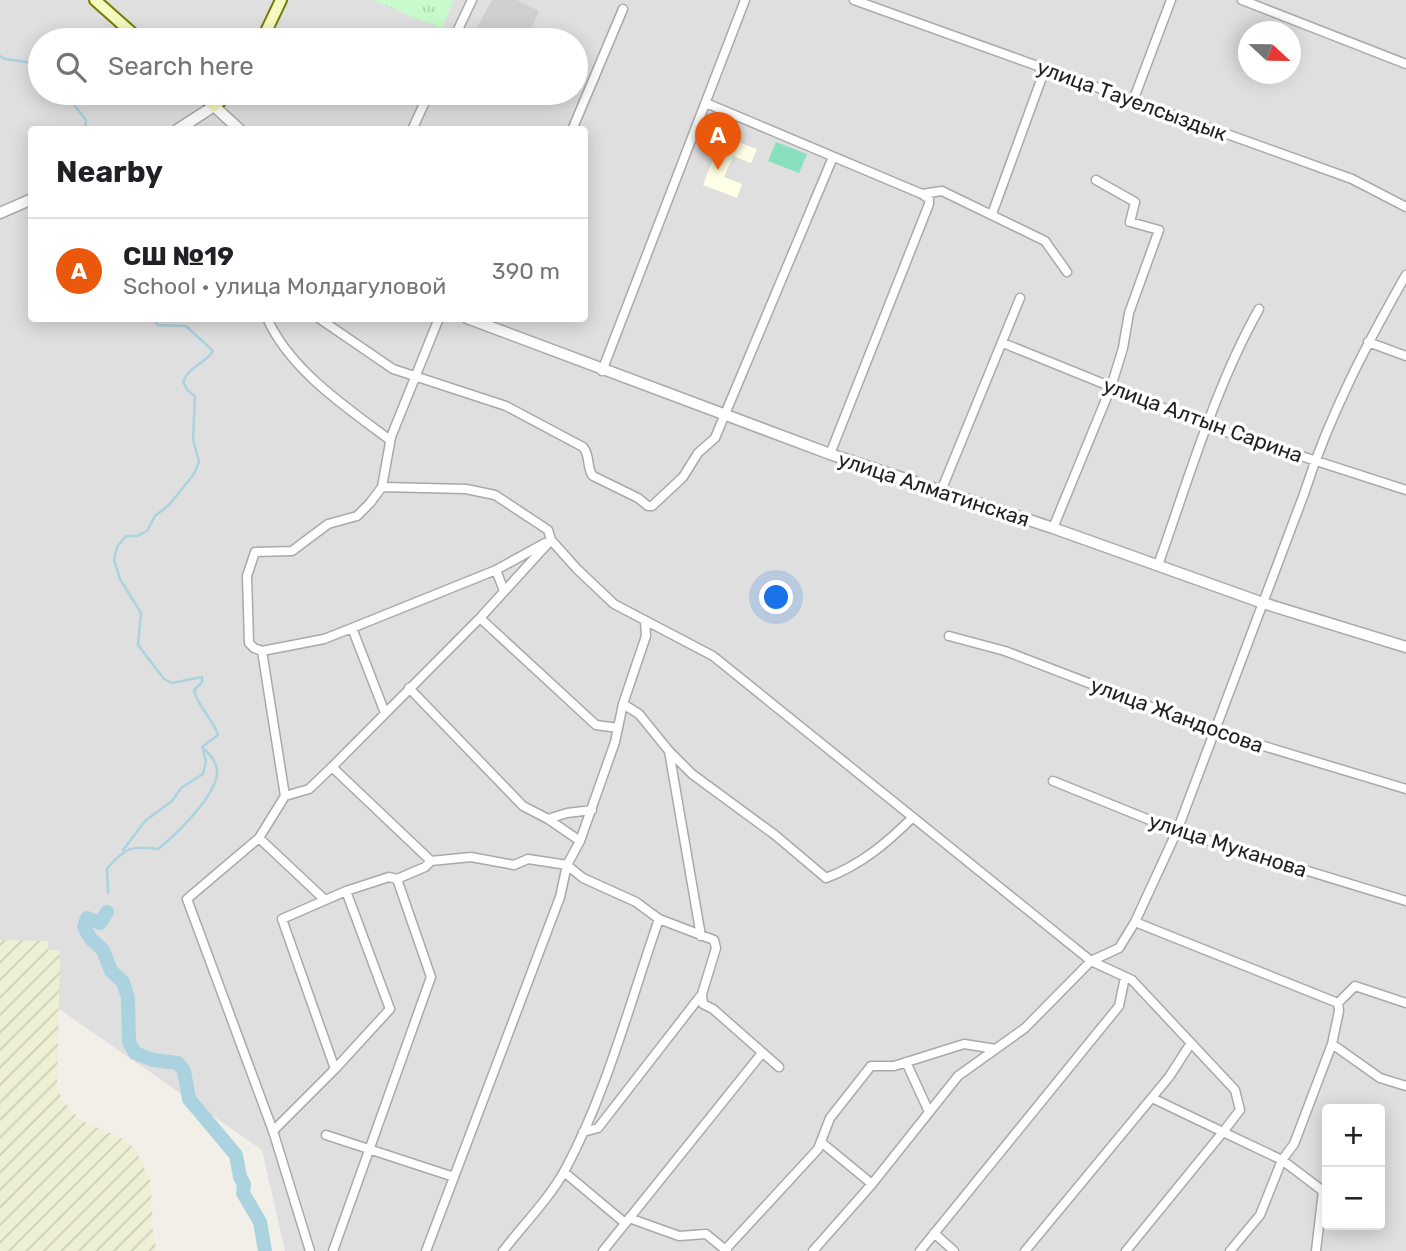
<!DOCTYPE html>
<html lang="en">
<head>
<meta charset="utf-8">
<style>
	body { margin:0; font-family:Rubik,sans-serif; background:#f6f6f6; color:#202124 }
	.controls { position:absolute; right:21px; bottom:21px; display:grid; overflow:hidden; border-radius:7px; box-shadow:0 4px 18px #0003 }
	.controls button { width:63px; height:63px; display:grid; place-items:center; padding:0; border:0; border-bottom:2px solid #e0e0e0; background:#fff; color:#202124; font:35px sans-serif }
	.compass { position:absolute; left:1238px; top:21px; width:63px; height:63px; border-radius:50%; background:#fff; box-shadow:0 4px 18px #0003; rotate:112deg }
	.you { position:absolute; left:777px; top:598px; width:24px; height:24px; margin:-18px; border:5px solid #fff; border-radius:50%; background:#1a73e8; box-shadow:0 0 0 10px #1a73e833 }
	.badge { display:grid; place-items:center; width:46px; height:46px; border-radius:50%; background:#ea580c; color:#fff; font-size:23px; font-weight:700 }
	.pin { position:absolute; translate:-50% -58px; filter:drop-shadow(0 2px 4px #0008) }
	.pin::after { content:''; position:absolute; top:37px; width:24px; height:21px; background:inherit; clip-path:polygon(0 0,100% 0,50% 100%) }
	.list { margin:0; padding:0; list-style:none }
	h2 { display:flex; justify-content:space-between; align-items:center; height:91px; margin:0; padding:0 28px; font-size:30px }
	h2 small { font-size:23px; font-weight:400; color:#757577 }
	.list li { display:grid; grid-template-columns:46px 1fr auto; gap:21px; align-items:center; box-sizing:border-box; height:105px; padding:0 28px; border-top:2px solid #e0e0e0 }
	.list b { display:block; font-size:26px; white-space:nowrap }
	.list p { margin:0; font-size:23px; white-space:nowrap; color:#757577 }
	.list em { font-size:23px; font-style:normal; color:#757577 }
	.icon { flex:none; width:38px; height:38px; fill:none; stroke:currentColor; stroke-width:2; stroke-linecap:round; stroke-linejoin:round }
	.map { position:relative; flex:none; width:1406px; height:1251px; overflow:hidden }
	.search { position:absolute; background:#fff; box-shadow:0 4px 18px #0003; left:28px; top:28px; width:560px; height:77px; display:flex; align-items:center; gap:18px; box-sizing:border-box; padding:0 24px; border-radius:38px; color:#757577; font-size:26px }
	.panel { position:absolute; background:#fff; box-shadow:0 4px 18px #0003; left:28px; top:126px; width:560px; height:196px; border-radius:7px }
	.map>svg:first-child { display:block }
</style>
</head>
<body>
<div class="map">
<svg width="1406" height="1251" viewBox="0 0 1406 1251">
	<defs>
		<pattern id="farmland-furrows" width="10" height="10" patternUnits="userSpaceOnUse" patternTransform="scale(1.75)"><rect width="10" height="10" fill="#eef0d5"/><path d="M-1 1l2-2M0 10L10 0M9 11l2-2" fill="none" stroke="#ccceb7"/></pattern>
		<pattern id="park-tufts" width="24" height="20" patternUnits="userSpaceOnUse" patternTransform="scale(1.75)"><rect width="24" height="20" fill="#c8facc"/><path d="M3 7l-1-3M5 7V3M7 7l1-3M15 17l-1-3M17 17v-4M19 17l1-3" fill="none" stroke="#acd6af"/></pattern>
	</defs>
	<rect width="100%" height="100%" fill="#f2efe9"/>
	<path fill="#e0dfdf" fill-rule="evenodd" d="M0,0h1406v1251h-1121l-23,-101 -262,-182zM1248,32h42v42h-42zM40,40h536v53h-536zM32,130h552v188h-552zM1327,1109h53v116h-53z"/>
	<path fill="#ffffe5" d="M722,136l35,13 -6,14 -18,-7 -9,21 18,7 -5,14 -34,-13z"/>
	<path fill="#d0d0d0" d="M492,0h25l22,11 -13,29h-56z"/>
	<path fill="url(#farmland-furrows)" d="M0,940l48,1v9h12l-3,136 5,14 18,20 45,20 11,11 15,31 2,52 4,17h-157z"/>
	<path fill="url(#park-tufts)" d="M373,0h81l-12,29z"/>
	<path fill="#88e0be" d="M776,142l31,12 -8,19 -31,-12z"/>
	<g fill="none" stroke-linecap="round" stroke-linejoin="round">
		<path stroke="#aad3df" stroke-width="2.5" d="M0,56l5,3 35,5
			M65,93l21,27 -1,10
			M123,850l22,-29 27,-20 9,-13 22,-14 3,-13 -3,-11
			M108,893l-1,-24c17,-21 24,-24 51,-20 17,-13 62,-57 59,-79 -1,-10 -8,-17 -15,-23l16,-12c-6,-18 -20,-27 -24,-45l8,-8v-5l-30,6 -8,-4 -26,-34 3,-32 -21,-34 -6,-19 3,-13 9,-11h11l10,-5 8,-15 14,-11 25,-31 5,-12 -6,-23 2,-43 -7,-5 -5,-9c5,-15 22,-18 30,-31l-27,-25 -28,-1 -5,-7"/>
		<path stroke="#aad3df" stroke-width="14" d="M107,912l-7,11 -13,-5 -3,9 7,12 12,11 8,21 12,11 5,16 1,44 6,11 18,7 25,3 6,8 5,28 47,56 4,22 4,7 -1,9 17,29 5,29"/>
		<g stroke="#a9a9a9" stroke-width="11">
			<path id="minor" d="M854,0l498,179 54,28
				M1242,0l164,64
				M453,40l19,-40
				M1133,101l38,-101
				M706,103l216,91 7,5v5l-99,250
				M412,130l17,-37
				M572,130l51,-121
				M922,194l20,-3 103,50 22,31
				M992,214l53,-145
				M267,318c23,52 79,89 123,122
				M320,319l73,50 113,37 77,41c8,9 3,21 10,29l45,22 10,8h4l31,-29 15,-24 17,-15 118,-281
				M1368,342l38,14
				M1003,343l205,83 198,64
				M602,371l143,-371
				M382,487l84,2 29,6 53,35 3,10 26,29 37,35 99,52 378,305 41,19 103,110 5,20 -17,22 59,28 12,-16 38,-100 7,-33 -1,-8
				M941,491l79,-193
				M1053,528l58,-141 12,-39 6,-35 30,-83 -29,-8 5,-20 -39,-22
				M1158,565c30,-84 57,-178 101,-256
				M496,570l8,21
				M480,618l116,107 22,3
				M645,621l1,15 -23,68 16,10 30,37 23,23 83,61 51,43c35,-13 62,-36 87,-61
				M352,628l33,85
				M949,636l56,15 209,80 192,58
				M262,651l-8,-3 -5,-5 -2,-67 8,-24 37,-1 36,-27 29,-8 13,-13 12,-16 9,-50 48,-119
				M262,651l62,-12 28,-11 144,-58 49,-27
				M262,651l23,145
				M409,688l114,118 25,13 19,-6 25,-3
				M669,751l32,185
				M332,767l99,94
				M1053,781l124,50 229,70
				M548,819l32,22
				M259,838l66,62
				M1135,922l203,81
				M1338,1003l17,-17 51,17
				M1332,1044l48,34 26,8
				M906,1062l23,50
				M335,1069l-53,-150 64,-28 43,-14 8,2 28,-12 6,-6 40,-4 43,8 14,-6 39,6 16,13 53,24 23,17 55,21 2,8 -14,46 1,10 10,5 66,58
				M273,1131l62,-62 55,-60 -44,-118
				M583,1132l15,-4 104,-134
				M326,1135l128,42
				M821,1142l51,42
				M564,1172l61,51
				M629,1218l50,18 27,-2 21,17
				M934,1233l20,18
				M310,1251l-37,-120 -86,-232 72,-61 26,-42 24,-7 23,-22 148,-149 71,-78
				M333,1251l98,-274 -34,-98
				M426,1251l134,-354 7,-32 13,-24 35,-99 8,-38
				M503,1251c20,-26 46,-52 62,-81 42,-78 65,-168 94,-251
				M603,1251l159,-198
				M724,1251l94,-102 12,-31 41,-52h23l70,-22 32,5
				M813,1251l59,-67 86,-108 67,-48 66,-67 28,-13 16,-26 42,-91 127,-337c25,-78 62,-149 102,-219
				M920,1251l199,-245 6,-29
				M1025,1251l144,-174 22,-34
				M1126,1251l97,-119 -71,-34
				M1230,1251l30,-36 22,-55 41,31 -7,60"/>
		</g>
		<g stroke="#a9a9a9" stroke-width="13">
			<path id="tertiary" d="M177,130l37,-24 26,24
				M0,213l32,-14
				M467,318l363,136 223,74 210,75 143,44"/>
		</g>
		<g stroke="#707d05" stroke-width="14">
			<path id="secondary" d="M95,0l45,40
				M262,40l19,-40
				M199,93l15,13 17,-13"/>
		</g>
		<use href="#minor" stroke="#fff" stroke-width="8"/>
		<use href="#tertiary" stroke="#fff" stroke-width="10"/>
		<use href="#secondary" stroke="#f7fabf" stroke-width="10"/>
	</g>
	<g text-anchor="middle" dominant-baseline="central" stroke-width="7" stroke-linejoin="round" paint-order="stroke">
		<g font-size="21" fill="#222" stroke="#fff">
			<text transform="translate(1132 100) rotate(20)">улица Тауелсыздык</text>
			<text transform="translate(1203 420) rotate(20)">улица Алтын Сарина</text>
			<text transform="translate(934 489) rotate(18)">улица Алматинская</text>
			<text transform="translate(1177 715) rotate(20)">улица Жандосова</text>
			<text transform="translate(1228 845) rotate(18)">улица Муканова</text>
		</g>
	</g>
</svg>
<div class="controls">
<button>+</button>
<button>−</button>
</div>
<svg class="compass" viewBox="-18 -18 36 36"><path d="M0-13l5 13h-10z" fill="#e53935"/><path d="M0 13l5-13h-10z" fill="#757577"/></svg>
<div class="you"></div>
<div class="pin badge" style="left:718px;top:170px">A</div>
<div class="search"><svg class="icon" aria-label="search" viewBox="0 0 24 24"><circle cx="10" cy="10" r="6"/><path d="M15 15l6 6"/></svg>Search here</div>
<section class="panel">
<h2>Nearby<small></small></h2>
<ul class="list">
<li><span class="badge">A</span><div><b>СШ №19</b><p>School · улица Молдагуловой</p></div><em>390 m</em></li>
</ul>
</section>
</div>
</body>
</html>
